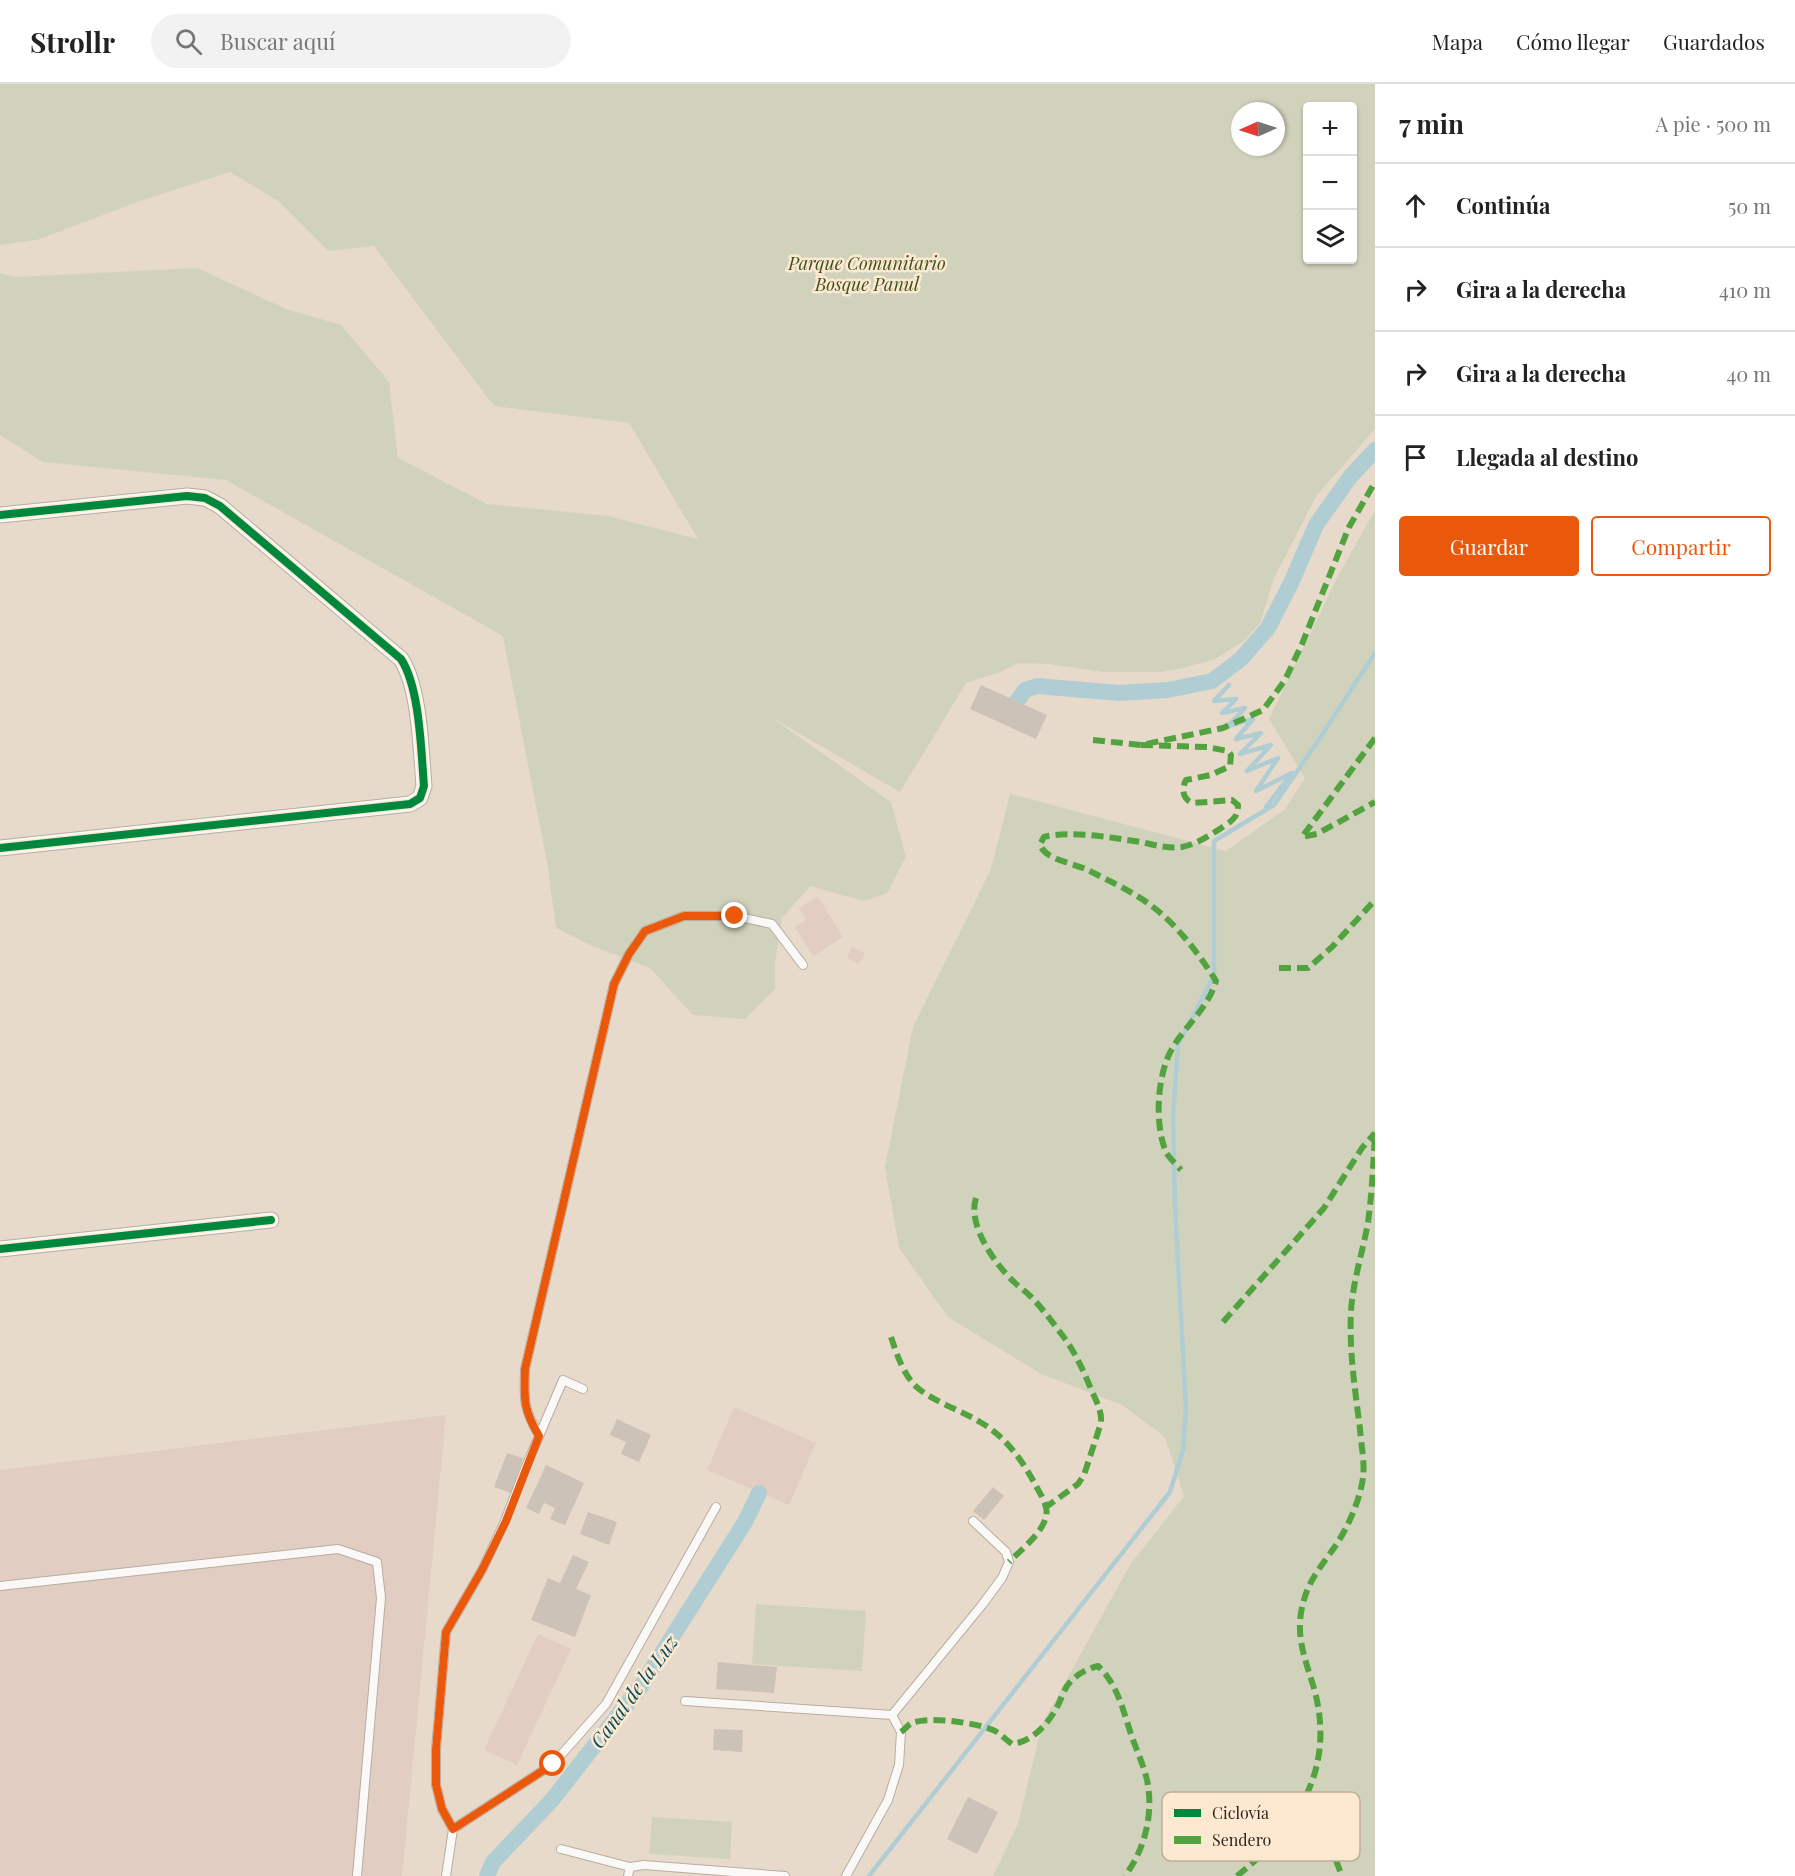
<!DOCTYPE html>
<html lang="es">
<head>
<meta charset="utf-8">
<style>
	body { margin:0; font-family:"Playfair Display",serif; background:#f2f2f2; color:#222 }
	.controls { position:absolute; right:18px; top:18px; display:grid; overflow:hidden; border-radius:6px; box-shadow:0 2px 4px #0004 }
	.controls button { width:54px; height:54px; display:grid; place-items:center; padding:0; border:0; border-bottom:2px solid #e0e0e0; background:#fff; color:#222; font:30px sans-serif }
	.compass { position:absolute; left:1231px; top:18px; width:54px; height:54px; border-radius:50%; background:#fff; box-shadow:0 2px 4px #0004; rotate:267deg }
	.stop { position:absolute; width:18px; height:18px; margin:-14px; border:4px solid #ea580c; border-radius:50%; background:#fff }
	.stop.end { background:#ea580c; border-color:#fff; box-shadow:0 2px 6px #0008 }
	.list { margin:0; padding:0; list-style:none }
	h2 { display:flex; justify-content:space-between; align-items:center; height:78px; margin:0; padding:0 24px; font-size:26px }
	h2 small { font-size:20px; font-weight:400; color:#767676 }
	.list li { display:grid; grid-template-columns:39px 1fr auto; gap:18px; align-items:center; box-sizing:border-box; height:84px; padding:0 24px; border-top:2px solid #e0e0e0 }
	.list b { display:block; font-size:22px; white-space:nowrap }
	.list em { font-size:20px; font-style:normal; color:#767676 }
	.actions { display:flex; gap:12px; padding:18px 24px }
	.actions a { flex:1; padding:14px 0; border:2px solid #ea580c; border-radius:6px; text-align:center; font-size:21px; color:#ea580c }
	.actions .main { background:#ea580c; color:#fff }
	.icon { flex:none; width:33px; height:33px; fill:none; stroke:currentColor; stroke-width:2; stroke-linecap:round; stroke-linejoin:round }
	.map { position:relative; flex:none; width:1375px; height:1792px; overflow:hidden }
	header { display:flex; align-items:center; gap:36px; box-sizing:border-box; height:84px; padding:0 30px; background:#fff; border-bottom:2px solid #e0e0e0 }
	header strong { font-size:28px }
	nav { display:flex; gap:33px; margin-inline-start:auto; font-size:21px }
	.search { width:420px; height:54px; background:#f2f2f2; display:flex; align-items:center; gap:15px; box-sizing:border-box; padding:0 21px; border-radius:33px; color:#767676; font-size:22px }
	main { display:flex }
	aside { flex:1; background:#fff }
	.map>svg:first-child { display:block }
</style>
</head>
<body>
<header>
<strong>Strollr</strong>
<div class="search"><svg class="icon" aria-label="search" viewBox="0 0 24 24"><circle cx="10" cy="10" r="6"/><path d="M15 15l6 6"/></svg>Buscar aquí</div>
<nav><a>Mapa</a><a>Cómo llegar</a><a>Guardados</a></nav>
</header>
<main>
<div class="map">
<svg width="1375" height="1792" viewBox="0 0 1375 1792">
	<rect width="100%" height="100%" fill="#e7daca"/>
	<path fill="#e1cdc1" d="M818,813l25,40 -30,19 -18,-29 11,-7 -7,-12z
		M852,863l13,6 -6,11 -12,-6z
		M734,1323l82,36 -27,62 -82,-35z
		M446,1331l-44,461h-402v-406z
		M538,1550l33,15 -54,116 -33,-15z"/>
	<path fill="#d1d2bc" fill-rule="evenodd" d="M0,0h1375v345l-58,66 -43,83 -14,45 -16,18 -31,19 -33,9 -21,3h-55l-56,-8 -29,-1 -21,10 -32,10 -66,109 -129,-75 120,85 15,55 -19,36 -23,8 -54,-15 -28,32 -7,46v25l-30,30 -52,-4 -43,-47 -60,-23 -34,-17 -8,-60 -45,-232 -277,-156 -183,-18 -43,-27v-162l15,4 182,-9 89,41 55,16 48,57 9,76 89,46 121,12 90,23 -69,-116 -135,-17 -120,-160 -46,5 -50,-50 -48,-29 -87,28 -106,40 -37,5zM1308,22h44v154h-44zM1240,27h36v36h-36z
		M1375,426v1366h-382l25,-52 24,-100 88,-159 54,-69 -19,-59 -43,-32 -81,-31 -93,-57 -49,-69 -14,-81 28,-140 78,-158 19,-75 216,57 59,-42 20,-31 -36,-59 68,-141z
		M756,1520l110,7 -4,60 -110,-7z
		M652,1733l80,5 -2,37 -81,-5z"/>
	<g fill="none" stroke-linecap="round" stroke-linejoin="round">
		<path stroke="#b0cdd3" stroke-width="4.5" d="M1229,601l-15,16 22,-2 -14,14 23,-5 -17,18 25,-7 -17,20 25,-6 -21,21 31,-9 -24,26 31,-13 -22,33 36,-18 -26,34
			M869,1792l301,-384 13,-42 3,-42 -11,-201 -2,-92 5,-70 36,-70v-134l60,-36 44,-64 57,-88"/>
		<path stroke="#b0cdd3" stroke-width="16" d="M1017,617l8,-11 12,-4 82,7 49,-3 44,-9 29,-22 27,-31 24,-47 24,-56 34,-48 25,-27
			M487,1792l6,-14 59,-62 89,-114 104,-164 14,-29"/>
	</g>
	<path fill="#cdc2b7" d="M981,601l66,30 -11,24 -66,-30z
		M617,1335l34,16 -12,27 -18,-8 5,-12 -16,-7z
		M507,1369l16,5 -12,35 -17,-6z
		M546,1381l38,18 -19,42 -15,-6 5,-11 -11,-5 -5,11 -13,-6z
		M993,1403l11,9 -20,24 -11,-9z
		M588,1428l29,10 -8,23 -29,-11z
		M573,1471l16,7 -13,27 15,6 -16,42 -44,-17 17,-42 12,5z
		M718,1578l59,5 -3,26 -58,-4z
		M714,1645l29,1 -1,22 -29,-2z
		M968,1713l30,15 -21,42 -30,-15z"/>
	<g fill="none" stroke-linecap="round" stroke-linejoin="round">
		<g stroke="#b7ada1" stroke-width="10">
			<path id="service" d="M539,1351c-16,-26 -15,-36 -14,-66l89,-385 15,-30 16,-23 39,-15h51l37,8 31,41
				M0,1502l338,-37 39,13 4,36 -24,278
				M685,1617l207,14
				M453,1745l100,-65 53,-60 110,-197
				M561,1765l69,18
				M446,1792l7,-47 -11,-20 -6,-24v-36l10,-117 36,-62 23,-49 20,-52 38,-89 20,9
				M628,1792l2,-9 14,-2 141,11
				M846,1792l42,-76 11,-35 2,-33 -9,-17 90,-110 20,-27 7,-16 -3,-10 -33,-31"/>
		</g>
		<g stroke="#b7ada1" stroke-width="17">
			<path id="minor" d="M0,431l187,-19 18,2 15,8 181,153c19,29 20,92 23,127l-4,12 -10,6 -410,44
				M0,1165l271,-29"/>
		</g>
		<use href="#service" stroke="#fbf9f7" stroke-width="8"/>
		<use href="#minor" stroke="#fbf9f7" stroke-width="15"/>
		<path stroke="#52a340" stroke-width="6" stroke-dasharray="12 6" stroke-linecap="butt" d="M1375,654l-73,99 15,-3 58,-32
			M1093,656l48,5 82,-17 40,-18 22,-30 17,-36 47,-117 26,-45
			M1141,661l66,2 21,4 3,4 -1,11 -19,9 -25,5c-5,9 -3,20 7,23l39,-3 6,5c0,12 -5,15 -14,21 -12,8 -27,18 -42,21 -14,2 -27,-2 -41,-5 -28,-4 -70,-12 -97,-5l-4,7c4,16 34,19 48,26 21,11 46,22 65,37 25,19 46,47 63,74 -8,27 -29,43 -43,66 -16,26 -19,77 -7,105 3,6 10,12 15,18
			M1279,884h29l24,-21 43,-47
			M976,1114c-9,27 19,66 38,84 4,4 10,8 14,12 13,12 24,28 35,42 12,16 20,34 28,53 5,12 11,21 10,34l-17,52 -6,9 -32,23
			M1223,1238l101,-114 38,-60 13,-15
			M891,1253c6,18 13,40 28,52 18,14 41,21 61,33 25,14 43,39 56,64 6,11 14,22 9,34 -6,16 -24,30 -36,42
			M901,1648c3,-2 7,-7 11,-9 17,-7 65,0 81,7 7,3 13,10 19,14 20,-2 36,-20 45,-37 4,-7 6,-15 10,-21 8,-11 19,-17 31,-20 19,18 24,41 32,65 5,16 13,32 17,49 7,33 -2,69 -22,96
			M1306,1711l11,16 25,65
			M1237,1792c58,-47 97,-102 79,-180 -7,-28 -20,-53 -15,-83 5,-31 18,-43 35,-68 12,-18 24,-45 27,-67 2,-15 -2,-34 -3,-49 -5,-40 -11,-78 -9,-118 2,-30 12,-60 17,-89 4,-28 5,-57 7,-86"/>
		<g stroke="#fde9d1" stroke-width="11">
			<path id="cycleway" d="M0,431l187,-19 18,2 15,8 181,153c19,29 20,92 23,127l-4,12 -10,6 -410,44
				M0,1165l271,-29"/>
		</g>
		<use href="#cycleway" stroke="#00873e" stroke-width="8"/>
	</g>
	<g fill="none" stroke-linecap="round" stroke-linejoin="round">
		<path stroke="#ea580c" stroke-width="8" d="M553,1680l-100,65 -11,-20 -6,-24v-36l10,-117 36,-62 24,-49 33,-85c-16,-27 -15,-37 -14,-67l89,-385 15,-30 16,-23 39,-15h51"/>
	</g>
	<g text-anchor="middle" dominant-baseline="central" stroke-width="5" stroke-linejoin="round" paint-order="stroke">
		<g font-size="18" font-style="italic" fill="#3e531d" stroke="#fde9d1">
			<text x="867" y="179">Parque Comunitario<tspan x="867" dy="21">Bosque Panul</tspan></text>
		</g>
		<g font-size="20" font-style="italic" fill="#064a5b" stroke="#fde9d1">
			<text transform="translate(633 1607) rotate(-54)">Canal de la Luz</text>
		</g>
	</g>
	<rect x="1162" y="1708" width="198" height="69" rx="9" fill="#fde9d1" stroke="#bfae9a" stroke-width="1.5"/>
	<rect x="1174" y="1725" width="27" height="8" fill="#00873e"/>
	<rect x="1174" y="1752" width="27" height="8" fill="#52a340"/>
	<g font-size="16" fill="#2e251a">
		<text x="1212" y="1735">Ciclovía</text>
		<text x="1212" y="1762">Sendero</text>
	</g>
</svg>
<div class="controls">
<button>+</button>
<button>−</button>
<button><svg class="icon" aria-label="layers" viewBox="0 0 24 24"><path d="M12 4l9 5-9 5-9-5zM3 14l9 5 9-5"/></svg></button>
</div>
<svg class="compass" viewBox="-18 -18 36 36"><path d="M0-13l5 13h-10z" fill="#e53935"/><path d="M0 13l5-13h-10z" fill="#767676"/></svg>
<div class="stop" style="left:553px;top:1680px"></div>
<div class="stop end" style="left:735px;top:832px"></div>
</div>
<aside>
<h2>7 min<small>A pie · 500 m</small></h2>
<ul class="list">
<li><svg class="icon" aria-label="ahead" viewBox="0 0 24 24"><path d="M12 20V5M6 11l6-6 6 6"/></svg><div><b>Continúa</b></div><em>50 m</em></li>
<li><svg class="icon" aria-label="right" viewBox="0 0 24 24"><path d="M7 20v-9h11M14 6l5 5-5 5"/></svg><div><b>Gira a la derecha</b></div><em>410 m</em></li>
<li><svg class="icon" aria-label="right" viewBox="0 0 24 24"><path d="M7 20v-9h11M14 6l5 5-5 5"/></svg><div><b>Gira a la derecha</b></div><em>40 m</em></li>
<li><svg class="icon" aria-label="arrive" viewBox="0 0 24 24"><path d="M6 21V4h12l-3 4 3 4H6"/></svg><div><b>Llegada al destino</b></div></li>
</ul>
<div class="actions"><a class="main">Guardar</a><a>Compartir</a></div>
</aside>
</main>
</body>
</html>
